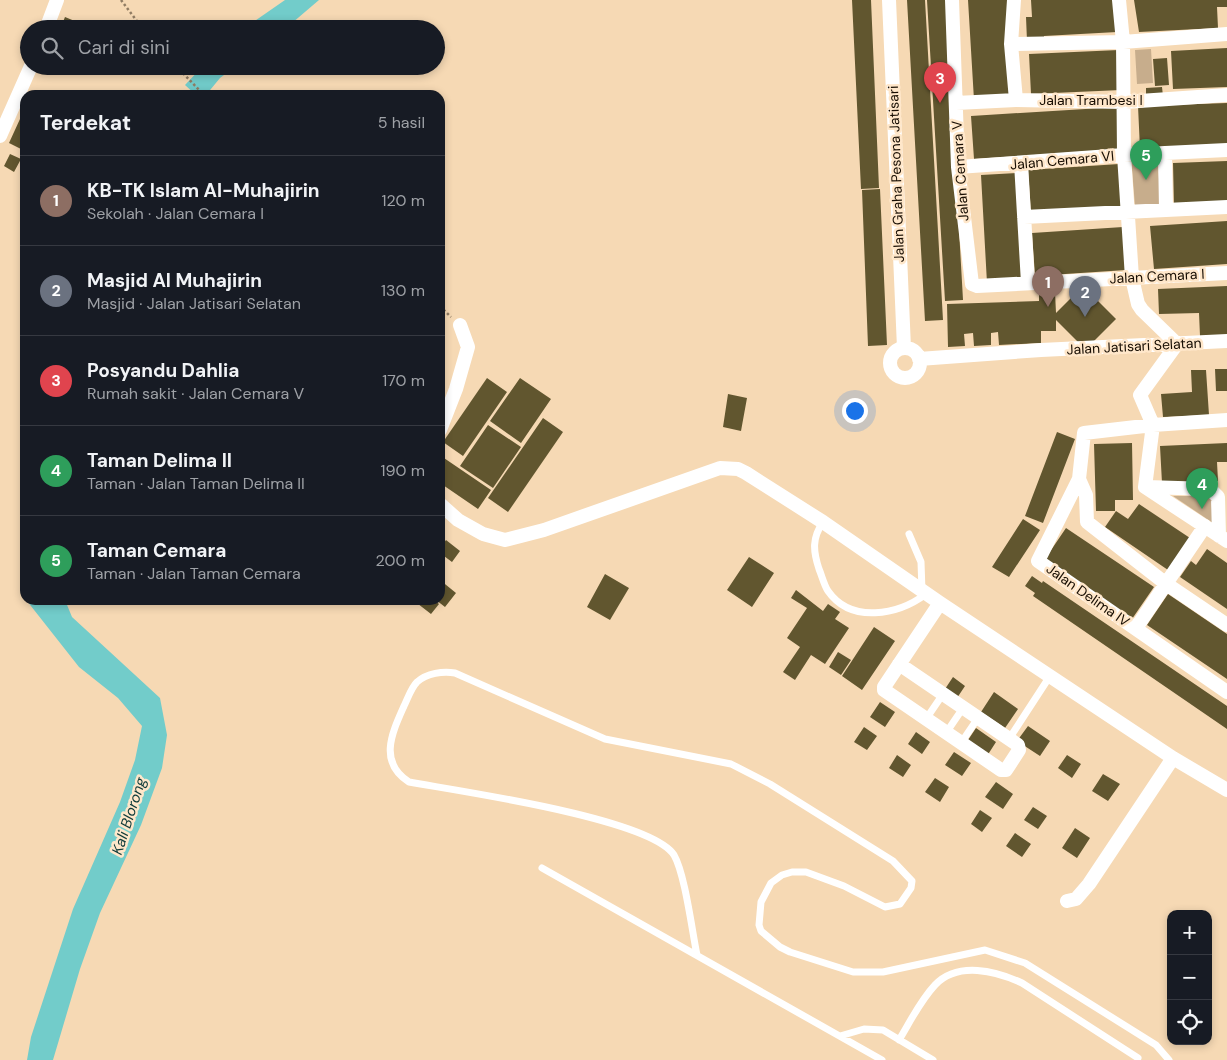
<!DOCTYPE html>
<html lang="id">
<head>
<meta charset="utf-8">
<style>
	body { margin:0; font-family:"DM Sans",sans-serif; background:#20242c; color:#f1f3f6 }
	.controls { position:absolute; right:15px; bottom:15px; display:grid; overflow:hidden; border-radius:10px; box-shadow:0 2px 8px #0003 }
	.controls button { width:45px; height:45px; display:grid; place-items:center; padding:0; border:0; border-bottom:1px solid #363941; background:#171b24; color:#f1f3f6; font:25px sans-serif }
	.you { position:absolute; left:854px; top:410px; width:18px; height:18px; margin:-12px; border:4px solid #fff; border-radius:50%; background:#1a73e8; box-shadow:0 0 0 8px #1a73e833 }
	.badge { display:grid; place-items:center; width:32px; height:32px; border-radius:50%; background:#b45309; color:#fff; font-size:16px; font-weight:700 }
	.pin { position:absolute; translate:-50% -41px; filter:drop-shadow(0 1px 2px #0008) }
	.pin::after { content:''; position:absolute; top:26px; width:18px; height:15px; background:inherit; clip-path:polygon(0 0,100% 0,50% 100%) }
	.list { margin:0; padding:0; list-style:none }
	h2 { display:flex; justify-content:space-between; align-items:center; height:65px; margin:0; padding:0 20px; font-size:21px }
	h2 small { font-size:16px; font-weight:400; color:#9ea1a6 }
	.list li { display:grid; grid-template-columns:32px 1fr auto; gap:15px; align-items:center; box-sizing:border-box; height:90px; padding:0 20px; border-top:1px solid #363941 }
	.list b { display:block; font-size:19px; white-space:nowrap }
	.list p { margin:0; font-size:16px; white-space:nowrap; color:#9ea1a6 }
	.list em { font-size:16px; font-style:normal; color:#9ea1a6 }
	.icon { flex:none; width:28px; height:28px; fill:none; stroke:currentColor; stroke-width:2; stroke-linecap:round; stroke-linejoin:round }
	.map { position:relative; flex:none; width:1227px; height:1060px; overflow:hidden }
	.search { position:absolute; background:#171b24; box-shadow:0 2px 8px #0003; left:20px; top:20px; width:425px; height:55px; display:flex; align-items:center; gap:12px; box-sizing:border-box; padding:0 18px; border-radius:28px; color:#9ea1a6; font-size:19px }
	.panel { position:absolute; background:#171b24; box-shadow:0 2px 8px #0003; left:20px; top:90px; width:425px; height:515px; border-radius:15px }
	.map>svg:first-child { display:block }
</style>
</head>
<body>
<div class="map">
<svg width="1227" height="1060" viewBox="0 0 1227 1060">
	<rect width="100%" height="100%" fill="#f6d9b4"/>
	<path fill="#c7ad8c" d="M1151,49l2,34 -16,1 -2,-34z
		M1157,154l4,50 -26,2 -4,-50z
		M1173,496h38l2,27z"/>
	<path fill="#72ccca" d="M285,0h34l-34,29h-42z
		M203,66h33l-16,12 -14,17h-10l-11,-10z
		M65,600l7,17 88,81 7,37 -5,33 -21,57 -41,88 -20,56 -27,91h-26l4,-23 42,-128 47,-107 15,-42 7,-34 -24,-28 -39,-31 -52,-66z"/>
	<path fill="#61562f" d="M852,0h19l8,188 -18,1z
		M907,0h18l18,320 -18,1z
		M927,0h19l17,300 -18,1z
		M968,0h39l5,98 -38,2z
		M1031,0h84l2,32 -73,4v5h-17l-1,-24h6z
		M1134,0h93v7h-10l1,21 -79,4z
		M65,17l29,12h-34z
		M1227,48v39l-54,2 -2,-38z
		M1119,50l2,40 -90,4 -2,-40z
		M1167,58l2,27 -14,1 -2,-27z
		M1162,87l1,9 -17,1v-9z
		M1227,103v43l-87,3 -2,-43z
		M1118,107l3,42 -147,10 -3,-43z
		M20,119l5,3v29l-16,-8z
		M10,154l11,5 -7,13 -10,-6z
		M1227,161v43l-53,2 -1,-43z
		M1119,164l3,43 -91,6 -3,-43z
		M1017,173l6,108 -36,2 -6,-108z
		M880,189l7,156 -19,1 -6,-156z
		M1227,221v43l-73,5 -4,-43z
		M1123,227l3,43 -91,6 -3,-43z
		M1227,286v49l-27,1 -1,-23 -40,1 -1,-25z
		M1081,288l6,2 29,29 -27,27 -8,-1 -25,-25v11h-15v12l-42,2 -1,-13 -7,1v12l-17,1 -1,-13 -9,1 1,12 -17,1 -1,-43 92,-3v-9h16l1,21z
		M1215,369h12v22h-11z
		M1191,370h15l3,45 -46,2 -2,-23 31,-2z
		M487,378l20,14 -44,64 -20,-14z
		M520,378l31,21 -30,44 -31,-22z
		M728,394l19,4 -6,33 -18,-4z
		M543,418l20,14 -55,80 -20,-14z
		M488,425l33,22 -28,41 -33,-22z
		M1057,432l18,7 -32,84 -18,-7z
		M1132,443l1,57h-18v11h-19l-2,-67z
		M1227,443v19h-10l1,19 -56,2 -2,-37z
		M441,456l50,34 -13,19 -38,-26z
		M1139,504l51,34 -22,32 -63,-43 11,-16 12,8z
		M1023,519l17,11 -31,47 -17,-10z
		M1066,528l88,59 -22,32 -87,-60z
		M446,540l14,11 -8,11 -12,-9v-5z
		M1207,549l20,14v46l-47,-32 11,-16 5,4z
		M749,557l25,16 -22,34 -25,-17z
		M605,574l24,14 -19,32 -23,-13z
		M1032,576l10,7 1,-2 184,125v23l-194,-133 2,-3 -10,-7z
		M440,580l16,13 -11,14 -9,-7h4z
		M796,590l27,21 5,-7 12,8 -5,7 14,9 -24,36 -14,-9 -16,25 -12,-8 17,-25 -13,-9 20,-30 -16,-10z
		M1168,594l59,40v45l-80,-54z
		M413,600h21l5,4 -8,10z
		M874,627l21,14 -33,49 -20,-14z
		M838,652l13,8 -10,15 -12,-8z
		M953,677l12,9 -8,12 -12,-9z
		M994,692l24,17 -13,19 -24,-16z
		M880,702l15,10 -10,15 -15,-10z
		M1028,726l22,15 -10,15 -23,-15z
		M864,727l13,9 -10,14 -13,-8z
		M976,728l20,14 -9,14 -21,-13z
		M916,732l14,10 -8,12 -14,-10z
		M954,752l17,11 -9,13 -17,-11z
		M897,755l14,10 -8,12 -14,-9z
		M1067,755l14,9 -9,14 -14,-10z
		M1103,774l17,10 -12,17 -16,-10z
		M935,778l14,9 -9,15 -15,-10z
		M996,782l17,12 -10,15 -18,-12z
		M1033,807l14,9 -9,13 -14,-9z
		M980,810l12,8 -10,14 -11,-8z
		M1075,828l15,10 -13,20 -15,-10z
		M1015,833l16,11 -9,13 -16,-11z"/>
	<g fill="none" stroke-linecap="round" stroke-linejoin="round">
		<path stroke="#907c63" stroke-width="2.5" stroke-dasharray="2.5 2.5" stroke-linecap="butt" d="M121,0l22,29
			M176,66l28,29
			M440,306l11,11"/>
		<path stroke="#fff" stroke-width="7" d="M823,522c-11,16 -10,29 -4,47 3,7 5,16 9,22 23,33 70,24 98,3
			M909,534l12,28 1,29
			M926,719l17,-25
			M946,733l17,-25
			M1009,739l41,-63
			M961,743l17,-25
			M542,868l340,192
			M697,955c-5,-24 -12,-81 -23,-100 -24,-37 -216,-64 -265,-73 -31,-20 -17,-49 -5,-76 4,-8 7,-18 13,-24 10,-9 26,-11 38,-9l150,66 126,25 39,20 123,77 19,20 -1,7 -11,16 -15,3 -41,-21 -38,-14h-14l-10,3 -11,8 -10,19 -2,23 2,6 19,16 10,5 63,20h30l102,-22 40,13 131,82 13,15
			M840,1036l24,-7 19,1 50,30
			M899,1040c11,-18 21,-39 36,-55 23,-24 61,-14 87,-2l116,75"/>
		<path stroke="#fff" stroke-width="14" d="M889,0l15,348
			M952,0l6,167 14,117 5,2 250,-13
			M1014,0l-3,44 5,56
			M1119,0l4,42 1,113 8,123 6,26 4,6 35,34 -37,51 13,30 -8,62 82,54
			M46,29l11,-29
			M1011,44l112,-2 104,-8
			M956,103l60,-3 109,2 102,-7
			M0,136l31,-70
			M1165,153l1,56
			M1021,163l7,120
			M958,167l166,-12 103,-5
			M1024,217l203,-10
			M890 363a15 15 0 1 1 30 0a15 15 0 1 1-30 0Z
			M919,359l122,-9 186,-9
			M1227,420l-74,5 -69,8 -5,46 -41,82 189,131
			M440,430l16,-41 12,-42 -8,-22
			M1079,479l7,16 1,27 78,61 62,42
			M1146,487l64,2 8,8 1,39
			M440,504l18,16 25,14 22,6 39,-10 176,-62 18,1 8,4 77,49 117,81 233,155 54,32
			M1136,628l69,-102
			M899,664l119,81 1,5 -13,20h-5l-117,-80v-3l56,-84
			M1067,901l9,-2 13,-15 84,-126"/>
	</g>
	<g text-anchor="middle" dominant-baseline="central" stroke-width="5" stroke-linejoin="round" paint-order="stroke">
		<g font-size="14" fill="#170d02" stroke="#ffe7ca">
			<text x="1091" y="100">Jalan Trambesi I</text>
			<text transform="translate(1062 160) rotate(-5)">Jalan Cemara VI</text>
			<text transform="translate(960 171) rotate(-94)">Jalan Cemara V</text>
			<text transform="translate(896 174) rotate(-92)">Jalan Graha Pesona Jatisari</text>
			<text transform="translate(1157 276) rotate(-3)">Jalan Cemara I</text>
			<text transform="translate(1134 346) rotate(-3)">Jalan Jatisari Selatan</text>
			<text transform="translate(1088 595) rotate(35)">Jalan Delima IV</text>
		</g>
		<g font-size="15" font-style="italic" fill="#0e3a39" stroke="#ffe7ca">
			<text transform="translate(129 816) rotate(-72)">Kali Blorong</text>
		</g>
	</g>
</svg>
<div class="controls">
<button>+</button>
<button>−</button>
<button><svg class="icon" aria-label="locate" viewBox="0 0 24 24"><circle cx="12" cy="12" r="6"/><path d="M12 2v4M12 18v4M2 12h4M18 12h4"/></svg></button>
</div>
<div class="you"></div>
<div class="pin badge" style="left:1048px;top:307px;background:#8d6e63">1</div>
<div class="pin badge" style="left:1085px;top:317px;background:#6b7280">2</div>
<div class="pin badge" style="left:940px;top:103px;background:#e0444e">3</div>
<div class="pin badge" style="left:1202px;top:509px;background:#2e9e5b">4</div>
<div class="pin badge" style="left:1146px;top:180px;background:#2e9e5b">5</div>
<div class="search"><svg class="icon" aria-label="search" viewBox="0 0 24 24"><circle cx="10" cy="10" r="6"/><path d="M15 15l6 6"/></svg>Cari di sini</div>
<section class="panel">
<h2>Terdekat<small>5 hasil</small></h2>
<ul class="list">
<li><span class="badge" style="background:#8d6e63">1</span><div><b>KB-TK Islam Al-Muhajirin</b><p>Sekolah · Jalan Cemara I</p></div><em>120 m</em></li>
<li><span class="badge" style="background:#6b7280">2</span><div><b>Masjid Al Muhajirin</b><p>Masjid · Jalan Jatisari Selatan</p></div><em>130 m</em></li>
<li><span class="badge" style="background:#e0444e">3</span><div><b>Posyandu Dahlia</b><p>Rumah sakit · Jalan Cemara V</p></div><em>170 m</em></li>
<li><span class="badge" style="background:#2e9e5b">4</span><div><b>Taman Delima II</b><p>Taman · Jalan Taman Delima II</p></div><em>190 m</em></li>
<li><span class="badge" style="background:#2e9e5b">5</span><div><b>Taman Cemara</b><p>Taman · Jalan Taman Cemara</p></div><em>200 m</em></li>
</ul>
</section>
</div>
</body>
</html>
